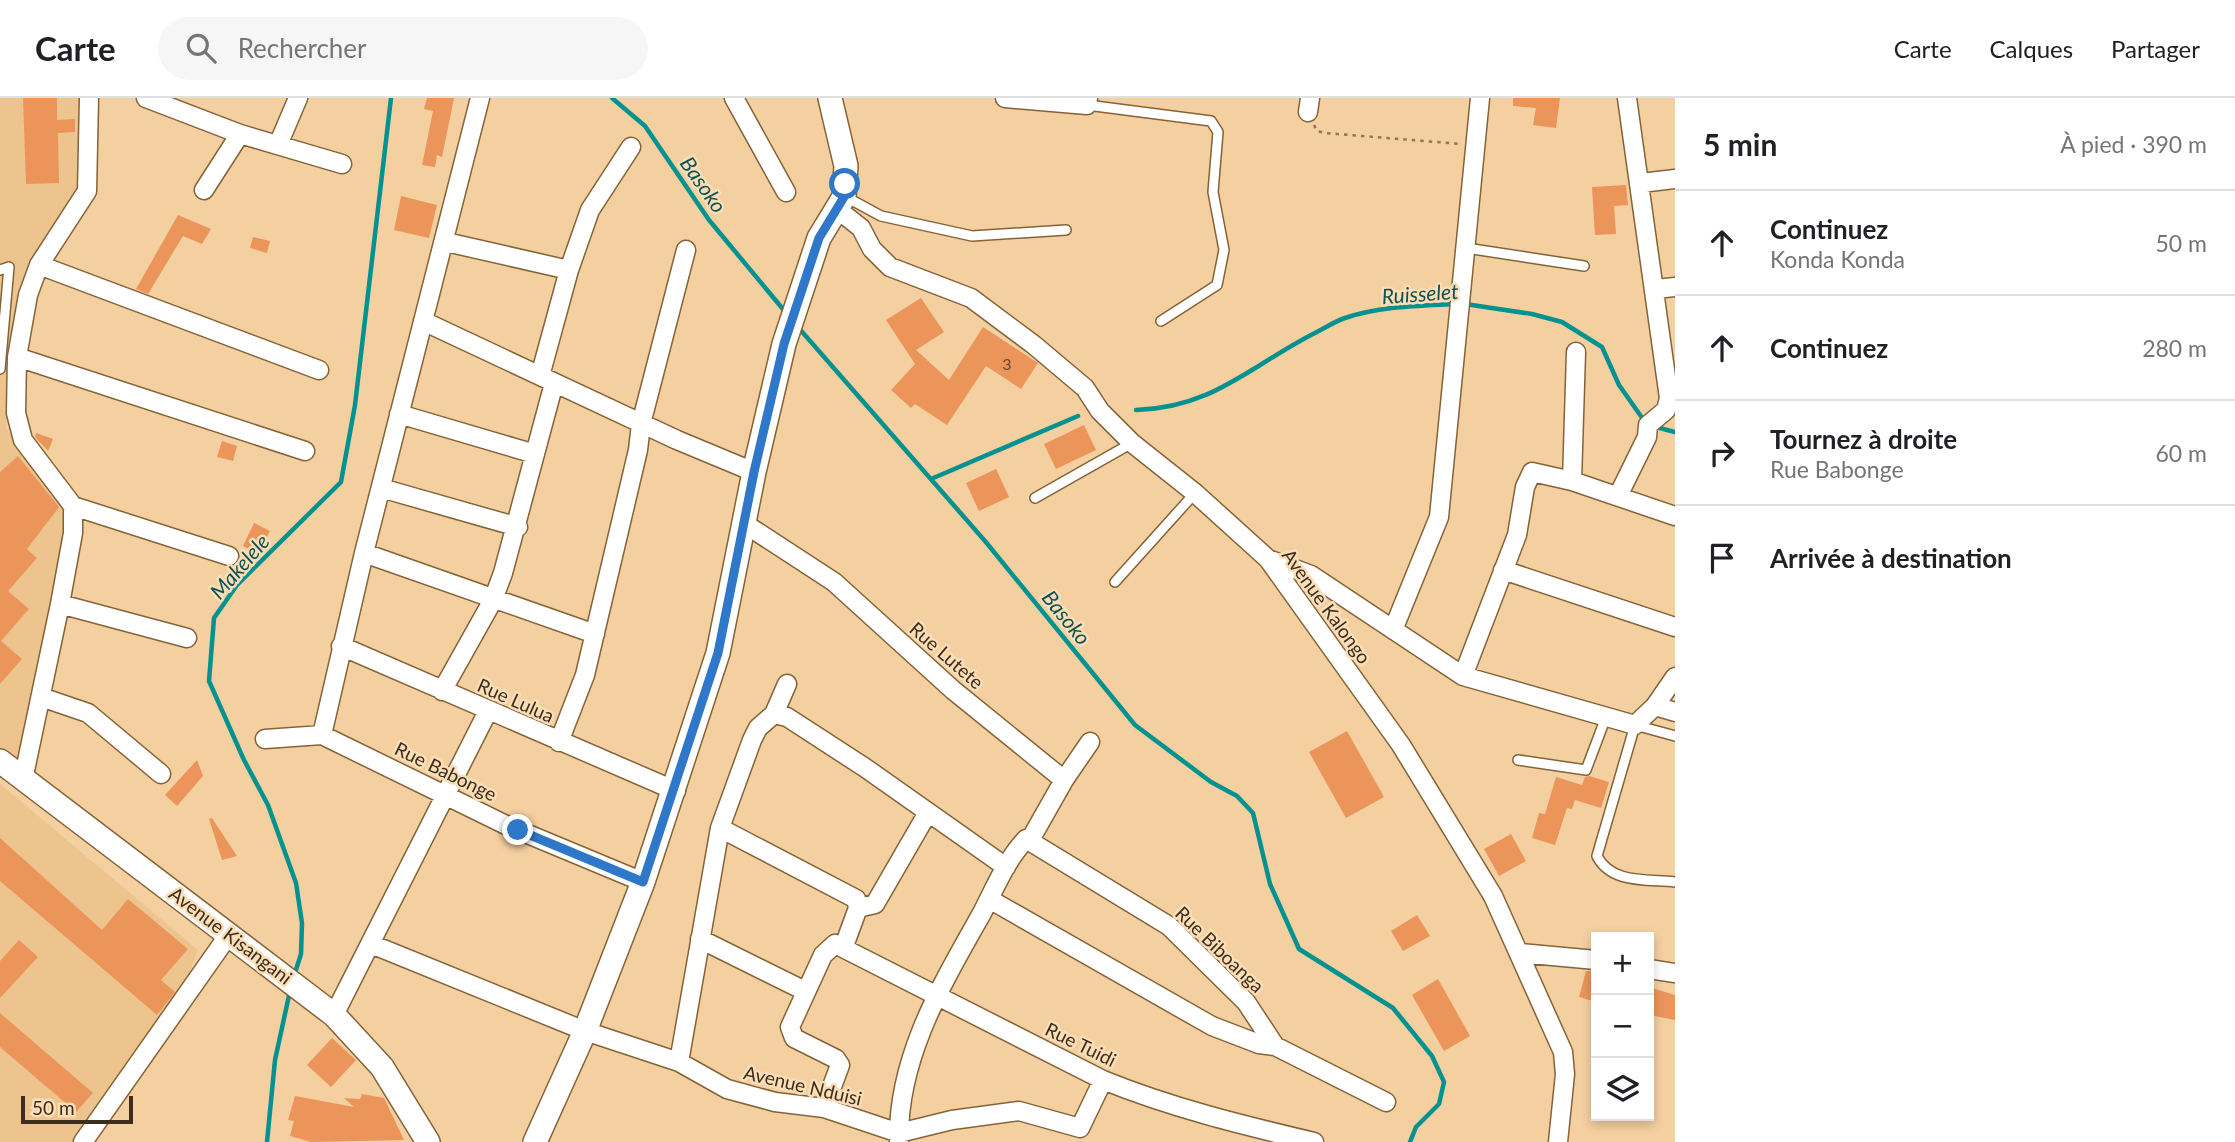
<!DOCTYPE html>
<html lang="fr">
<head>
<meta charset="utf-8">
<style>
	body { margin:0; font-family:Lato,sans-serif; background:#f6f6f6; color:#202124 }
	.controls { position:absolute; right:21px; bottom:21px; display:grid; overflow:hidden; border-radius:0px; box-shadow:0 4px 10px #0003 }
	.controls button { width:63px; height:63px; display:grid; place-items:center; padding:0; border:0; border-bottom:2px solid #e0e0e0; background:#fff; color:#202124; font:35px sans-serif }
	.scale { position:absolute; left:21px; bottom:18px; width:112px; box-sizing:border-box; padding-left:7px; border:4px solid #3d2e1c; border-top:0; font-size:19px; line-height:24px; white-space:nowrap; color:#3d2e1c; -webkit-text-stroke:5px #fbdeb8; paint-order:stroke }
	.stop { position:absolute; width:21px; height:21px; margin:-16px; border:5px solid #2f78c9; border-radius:50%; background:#fff }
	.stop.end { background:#2f78c9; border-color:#fff; box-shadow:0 2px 7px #0008 }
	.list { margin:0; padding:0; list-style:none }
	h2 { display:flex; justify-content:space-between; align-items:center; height:91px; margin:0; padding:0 28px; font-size:30px }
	h2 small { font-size:23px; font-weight:400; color:#757577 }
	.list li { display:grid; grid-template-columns:46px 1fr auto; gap:21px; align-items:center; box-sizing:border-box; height:105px; padding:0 28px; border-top:2px solid #e0e0e0 }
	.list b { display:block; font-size:26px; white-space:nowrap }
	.list p { margin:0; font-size:23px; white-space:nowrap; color:#757577 }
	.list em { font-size:23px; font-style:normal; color:#757577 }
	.icon { flex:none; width:38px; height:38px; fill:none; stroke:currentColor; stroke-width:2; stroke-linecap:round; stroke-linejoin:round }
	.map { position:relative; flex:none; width:1675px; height:1044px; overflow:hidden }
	header { display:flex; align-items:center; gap:42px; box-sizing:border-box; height:98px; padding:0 35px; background:#fff; border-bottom:2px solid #e0e0e0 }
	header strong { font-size:33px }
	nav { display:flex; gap:38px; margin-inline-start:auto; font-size:24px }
	.search { width:490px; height:63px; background:#f6f6f6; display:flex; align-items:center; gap:18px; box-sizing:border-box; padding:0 24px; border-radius:38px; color:#757577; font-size:26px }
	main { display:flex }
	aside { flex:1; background:#fff }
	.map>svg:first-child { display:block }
</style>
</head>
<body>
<header>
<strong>Carte</strong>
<div class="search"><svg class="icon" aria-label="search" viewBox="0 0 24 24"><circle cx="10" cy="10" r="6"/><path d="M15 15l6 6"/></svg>Rechercher</div>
<nav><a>Carte</a><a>Calques</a><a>Partager</a></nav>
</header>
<main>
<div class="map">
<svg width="1675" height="1044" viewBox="0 0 1675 1044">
	<rect width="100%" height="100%" fill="#f4cfa0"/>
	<path fill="#edc48e" d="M0,0h80l2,84 -58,92 -18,154 14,20 49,52 -48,271 -21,-18z
		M0,686l198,166 -10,27 -116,165h-72z"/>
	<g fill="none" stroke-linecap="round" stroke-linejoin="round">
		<path stroke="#039290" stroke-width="4.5" d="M612,0l33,28 64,94 78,94
			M1465,206l67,10 30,8 40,25 17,38 26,37
			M797,228l188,215 150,184 76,57 26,14 16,17 17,71 29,65 94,59 39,48 12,26 -5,22 -23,23 -6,15
			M1136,312c75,-2 112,-42 175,-75 11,-5 22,-13 34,-17 36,-12 73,-12 111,-14
			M1656,329l19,5
			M931,381l147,-63
			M294,878l7,-22 1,-31 -6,-40 -28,-78 -24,-45 -35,-79 5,-63 23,-33 104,-103 14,-77 36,-307
			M267,1044l8,-82 15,-69"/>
	</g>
	<path fill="#eb955b" d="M23,0h34v22l18,-1v13l-17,1 1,50 -33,1z
		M427,0h27l-12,59 -5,-2 -2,12 -13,-2 11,-54 -9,-2z
		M1513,0h47l-4,30 -23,-3 3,-17 -23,-2z
		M1626,87l2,20 -14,1 2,28 -21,1 -3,-48z
		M401,98l36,9 -8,33 -35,-8z
		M178,117l33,14 -9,15 -19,-8 -35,58 -12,-5z
		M253,139l17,4 -3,12 -17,-5z
		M921,200l23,34 -28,18 33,30 34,-53 55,36 -17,26 -35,-23 -39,59 -32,-21 -4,4 -20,-18 24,-26 -29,-44z
		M1084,327l12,25 -40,19 -12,-25z
		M36,335l17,6 -5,12 -13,-14z
		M222,343l15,5 -4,15 -16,-4z
		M18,358l41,51 -32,42 10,9 -29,33 21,18 -28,32 21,18 -22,25v-212z
		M996,371l13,28 -30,14 -13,-28z
		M254,425l16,8 -12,23 -15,-8z
		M1347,633l37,66 -38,21 -37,-66z
		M197,662l6,16 -26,30 -12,-11z
		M1589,678l20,6 -8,26 -26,-8 -3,9 -5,-1 -12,37 -23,-7 7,-25 6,1 11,-37 26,8 3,-8z
		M212,720l25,38 -15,4 -13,-41z
		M1511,736l15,27 -27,15 -15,-27z
		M0,740l102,92 26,-31 60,50 -27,31 14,12 -18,23 -157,-134z
		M1417,817l13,21 -27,15 -12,-20z
		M19,842l19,17 -38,41v-37z
		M1586,873h10v31l-17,-5z
		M1438,881l32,57 -26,15 -32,-56z
		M1649,889l26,8v25l-26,-5z
		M0,915l93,80 -17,19 -76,-65z
		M332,940l24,22 -25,27 -24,-22z
		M362,996l22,4 20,42 -93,2 -21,-6 4,-15 -6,-1 7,-24 59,11 -10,-9 16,1z"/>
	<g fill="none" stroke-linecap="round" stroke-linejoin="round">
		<g stroke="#846337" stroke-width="12">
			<path id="service" d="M1087,7l124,16 7,11 -5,60 11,58 -7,35 -56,36
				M846,99l35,19 91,20 94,-6
				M1466,150l118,18
				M0,172l9,-3 -9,102
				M1035,400l97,-55
				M1115,484l80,-89
				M1675,638l-40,-11 -38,131c14,28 50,23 78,26
				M1518,662l68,10 20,-53"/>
		</g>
		<g stroke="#846337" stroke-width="21">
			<path id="minor" d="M146,0l94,36 102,30
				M734,0l52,94
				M1005,0l82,7 1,-7
				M1308,14l2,-14
				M278,47l20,-47
				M1641,85l34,-4
				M204,92l36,-56
				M837,111l24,19 11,21 18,18 81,31 63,47 51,43 15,23 32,32 63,50 73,66 133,186 92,151 70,156 2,22 -7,68
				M446,144l123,28
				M39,167l280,105
				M1656,191l19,-2
				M423,223l254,119 77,32
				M17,259l288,94
				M540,278l29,-106 21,-60 41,-63
				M399,316l136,40
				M1572,383l4,-129
				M381,390l137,39
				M1618,398l29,-59 1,-12 18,-15 3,-12 -42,-300
				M73,408l156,50
				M745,426l89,58 119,108 111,90 -34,60
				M364,455l231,81
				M1268,461l43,16 152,101 172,49 20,-19 20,-29
				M1503,472l172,57
				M60,506l127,34
				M1393,532l46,-113 41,-419
				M341,548l335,145
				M1463,578l54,-141 8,-48 7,-15 40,9 103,35
				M442,593l51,-91 10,-27 51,-190
				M41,599l47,16 73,61
				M1655,608l20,6
				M774,616l13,3 77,50 142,100
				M322,637l42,-182 116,-455
				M265,641l57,-4 184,90 137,57
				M559,644l26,-67 53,-225 3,-26 45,-174
				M23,682l37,-176 13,-71v-27l-50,-66 -7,-27 1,-56 11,-62 11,-30 48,-74 2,-93
				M1064,682l26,-38
				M720,730l136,71 2,9 -14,38
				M989,801l223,127 47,18 16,2 111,56
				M858,810l17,-4 52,-90
				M700,841l105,52
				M371,846l214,87 94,31 48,27 48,13 49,6 75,25 53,-13 67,-9 61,17 23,-48
				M1520,855l76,7
				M1649,871l26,4
				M334,917l154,-304
				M679,964l41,-234 32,-88 6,-12 16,-14 13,-30
				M824,1010l16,-43 -4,-6 -42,-21 -4,-11 33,-72 12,-11 268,136c69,28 139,45 211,62
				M83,1044l147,-209
				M899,1044c-2,-84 43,-158 83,-229 13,-25 24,-53 44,-74l143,87 77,76 29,44"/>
		</g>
		<g stroke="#846337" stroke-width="26">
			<path id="tertiary" d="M0,663l334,254 48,52 46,75
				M535,1044l50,-111 58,-149 75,-229 36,-181 30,-128 35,-106 25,-41 2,-31 -16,-68"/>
		</g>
		<path stroke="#907758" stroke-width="2.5" stroke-dasharray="3.5 5" stroke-linecap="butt" d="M1314,27l3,6 8,2 136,11"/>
		<use href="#service" stroke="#fff" stroke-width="9"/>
		<use href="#minor" stroke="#fff" stroke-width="18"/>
		<use href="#tertiary" stroke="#fff" stroke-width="23"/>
	</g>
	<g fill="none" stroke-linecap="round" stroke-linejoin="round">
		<path stroke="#2f78c9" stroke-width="9" d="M518,732l125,52 75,-229 36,-181 30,-128 35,-106 25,-41 1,-13"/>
	</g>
	<g text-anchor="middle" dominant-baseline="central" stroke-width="5" stroke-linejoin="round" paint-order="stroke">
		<g font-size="16" fill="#68482c">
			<text x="1007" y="265">3</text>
		</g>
		<g font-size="19" fill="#3d2e1c" stroke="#fbdeb8">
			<text transform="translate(1327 508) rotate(54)">Avenue Kalongo</text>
			<text transform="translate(947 557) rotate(41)">Rue Lutete</text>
			<text transform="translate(516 602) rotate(24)">Rue Lulua</text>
			<text transform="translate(446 673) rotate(26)">Rue Babonge</text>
			<text transform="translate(231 837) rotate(37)">Avenue Kisangani</text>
			<text transform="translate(1220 851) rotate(44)">Rue Biboanga</text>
			<text transform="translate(1081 946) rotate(26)">Rue Tuidi</text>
			<text transform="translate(803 987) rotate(13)">Avenue Nduisi</text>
		</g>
		<g font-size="21" font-style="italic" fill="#0f5251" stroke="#fbdeb8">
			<text transform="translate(704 86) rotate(55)">Basoko</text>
			<text transform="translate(1420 195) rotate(-4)">Ruisselet</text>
			<text transform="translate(239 468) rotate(-49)">Makelele</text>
			<text transform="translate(1067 519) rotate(51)">Basoko</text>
		</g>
	</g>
</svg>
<div class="controls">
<button>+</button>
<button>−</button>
<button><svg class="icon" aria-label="layers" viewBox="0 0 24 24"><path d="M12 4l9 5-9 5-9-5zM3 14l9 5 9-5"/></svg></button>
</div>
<div class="scale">50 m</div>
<div class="stop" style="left:845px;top:86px"></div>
<div class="stop end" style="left:518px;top:732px"></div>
</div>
<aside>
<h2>5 min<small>À pied · 390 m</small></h2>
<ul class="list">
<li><svg class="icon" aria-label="ahead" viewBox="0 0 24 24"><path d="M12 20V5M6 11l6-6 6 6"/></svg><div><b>Continuez</b><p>Konda Konda</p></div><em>50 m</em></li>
<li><svg class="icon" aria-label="ahead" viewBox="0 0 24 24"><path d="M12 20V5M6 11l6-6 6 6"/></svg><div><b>Continuez</b></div><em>280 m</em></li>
<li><svg class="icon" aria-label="right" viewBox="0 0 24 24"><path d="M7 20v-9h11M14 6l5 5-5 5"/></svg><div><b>Tournez à droite</b><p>Rue Babonge</p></div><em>60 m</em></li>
<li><svg class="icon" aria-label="arrive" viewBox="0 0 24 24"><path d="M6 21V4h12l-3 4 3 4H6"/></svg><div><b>Arrivée à destination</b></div></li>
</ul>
</aside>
</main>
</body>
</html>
